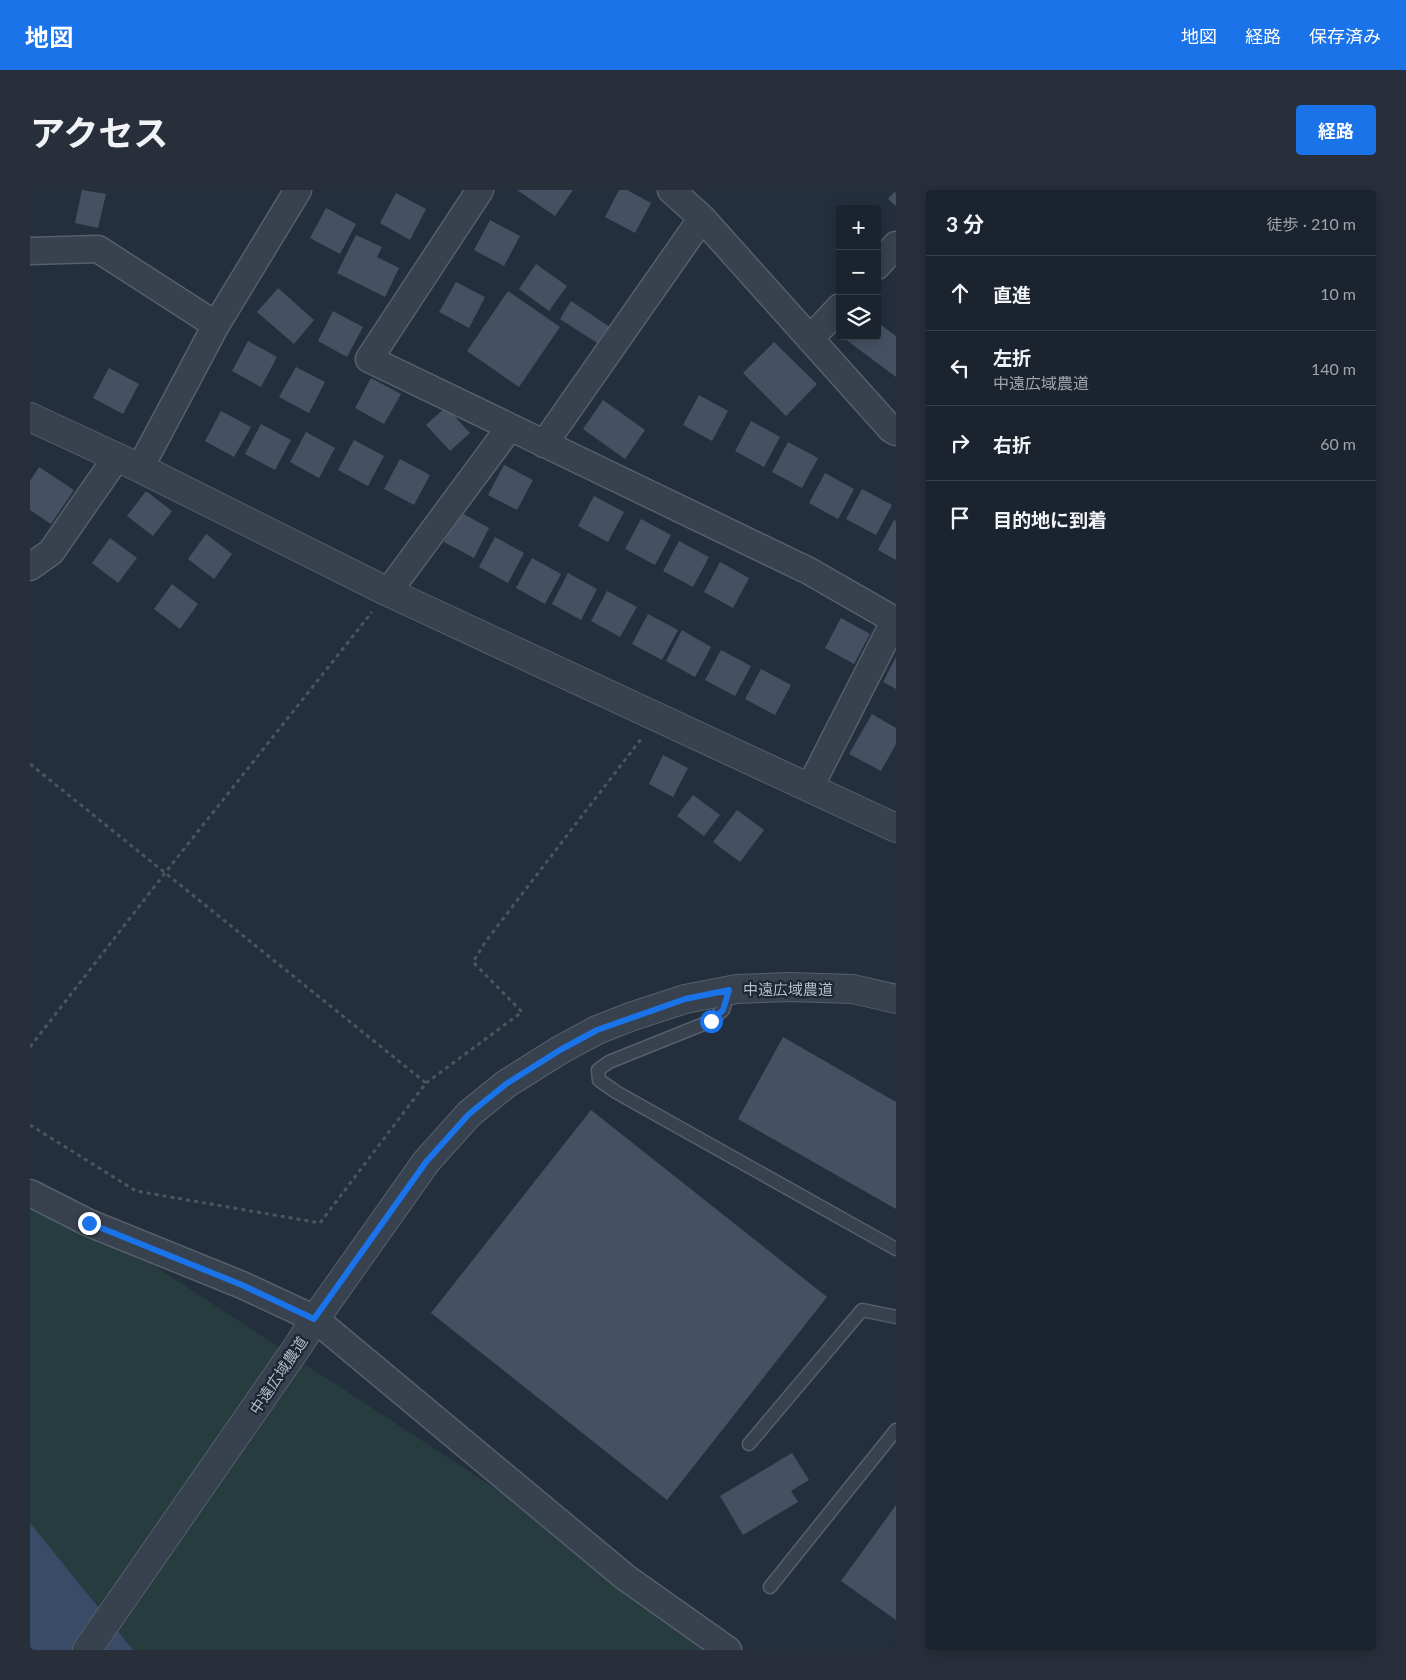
<!DOCTYPE html>
<html lang="ja">
<head>
<meta charset="utf-8">
<style>
	body { margin:0; font-family:Lato,"Noto Sans JP",sans-serif; background:#282f3a; color:#f1f3f6 }
	.controls { position:absolute; right:15px; top:15px; display:grid; overflow:hidden; border-radius:5px; box-shadow:0 2px 12px #0003 }
	.controls button { width:45px; height:45px; display:grid; place-items:center; padding:0; border:0; border-bottom:1px solid #39404a; background:#1b232e; color:#f1f3f6; font:25px sans-serif }
	.stop { position:absolute; width:15px; height:15px; margin:-11px; border:4px solid #1a73e8; border-radius:50%; background:#fff }
	.stop.end { background:#1a73e8; border-color:#fff; box-shadow:0 1px 5px #0008 }
	.list { margin:0; padding:0; list-style:none }
	h2 { display:flex; justify-content:space-between; align-items:center; height:65px; margin:0; padding:0 20px; font-size:21px }
	h2 small { font-size:16px; font-weight:400; color:#a0a4aa }
	.list li { display:grid; grid-template-columns:32px 1fr auto; gap:15px; align-items:center; box-sizing:border-box; height:75px; padding:0 20px; border-top:1px solid #39404a }
	.list b { display:block; font-size:19px; white-space:nowrap }
	.list p { margin:0; font-size:16px; white-space:nowrap; color:#a0a4aa }
	.list em { font-size:16px; font-style:normal; color:#a0a4aa }
	.icon { flex:none; width:28px; height:28px; fill:none; stroke:currentColor; stroke-width:2; stroke-linecap:round; stroke-linejoin:round }
	.map { position:relative; flex:none; width:866px; height:1460px; overflow:hidden; border-radius:5px }
	header { display:flex; align-items:center; gap:30px; box-sizing:border-box; height:70px; padding:0 25px; background:#1a73e8; color:#fff }
	header strong { font-size:24px }
	nav { display:flex; gap:28px; margin-inline-start:auto; font-size:18px }
	.intro { display:flex; align-items:center; justify-content:space-between; box-sizing:border-box; height:120px; padding:0 30px }
	h1 { margin:0; font-size:35px }
	.button { padding:12px 22px; border-radius:5px; background:#1a73e8; color:#fff; font-size:18px; font-weight:700 }
	main { display:flex; gap:30px; padding:0 30px }
	aside { flex:1; background:#1b232e; border-radius:5px; box-shadow:0 2px 12px #0003 }
	.map>svg:first-child { display:block }
</style>
</head>
<body>
<header>
<strong>地図</strong>
<nav><a>地図</a><a>経路</a><a>保存済み</a></nav>
</header>
<div class="intro"><h1>アクセス</h1><a class="button">経路</a></div>
<main>
<div class="map">
<svg width="866" height="1460" viewBox="0 0 866 1460">
	<rect width="100%" height="100%" fill="#242f3e"/>
	<path fill="#263c3f" d="M0,1014l59,19 514,336 131,91h-704z"/>
	<path fill="#394c67" d="M0,1333l103,127h-103z"/>
	<path fill="#455162" d="M52,0l24,4 -8,34 -23,-5z
		M487,0h56l-18,26z
		M589,0h8l24,13 -16,30 -30,-16z
		M866,0v16l-8,-7z
		M366,3l30,16 -16,31 -30,-17z
		M296,18l30,16 -16,30 -30,-16z
		M460,30l30,16 -16,30 -30,-16z
		M326,45l26,12 -5,10 22,11 -14,29 -48,-24z
		M506,74l31,22 -18,25 -30,-22z
		M426,92l29,15 -16,31 -30,-16z
		M248,98l36,32 -20,24 -37,-32z
		M478,101l52,36 -41,60 -52,-36z
		M541,111l42,28 -11,17 -42,-27z
		M303,121l30,16 -16,30 -29,-16z
		M847,132l19,14v41l-51,-38 2,-3h30z
		M218,151l29,16 -16,30 -29,-16z
		M744,152l43,42 -31,32 -43,-43z
		M266,177l29,15 -16,31 -30,-16z
		M79,178l30,16 -16,30 -30,-16z
		M341,188l30,16 -17,30 -29,-16z
		M669,205l29,16 -16,30 -29,-16z
		M573,210l42,30 -20,29 -42,-30z
		M416,217l24,26 -20,18 -24,-26z
		M191,221l30,16 -17,30 -29,-16z
		M721,231l29,16 -16,30 -29,-16z
		M231,234l30,16 -16,30 -30,-16z
		M276,242l29,16 -16,30 -29,-16z
		M324,250l30,16 -16,30 -30,-16z
		M758,252l30,16 -16,30 -30,-16z
		M370,269l30,16 -16,30 -30,-16z
		M474,275l29,15 -16,30 -29,-15z
		M9,277l35,23 -23,34 -21,-14v-29z
		M795,283l29,16 -16,30 -29,-16z
		M832,299l30,16 -16,30 -30,-16z
		M116,301l26,20 -19,25 -26,-20z
		M564,306l30,16 -16,30 -30,-16z
		M430,322l29,16 -15,30 -30,-16z
		M611,329l30,16 -16,30 -30,-16z
		M864,330l2,1v39l-18,-10z
		M176,344l26,20 -18,25 -26,-20z
		M465,347l29,16 -16,30 -29,-16z
		M80,348l27,20 -19,25 -26,-20z
		M649,351l30,16 -16,30 -30,-16z
		M502,368l29,16 -16,30 -29,-16z
		M690,372l29,16 -16,30 -29,-16z
		M538,383l29,16 -16,31 -29,-16z
		M142,394l26,20 -18,25 -26,-20z
		M577,401l30,16 -17,30 -29,-16z
		M618,424l30,16 -16,30 -30,-16z
		M811,428l29,16 -16,30 -29,-16z
		M652,440l29,17 -16,30 -29,-16z
		M691,460l30,16 -16,30 -30,-16z
		M866,467v32l-13,-7z
		M731,479l30,16 -16,30 -30,-16z
		M842,524l24,14v16l-15,27 -32,-17z
		M633,565l25,13 -15,29 -24,-13z
		M663,605l27,20 -16,21 -27,-20z
		M707,620l27,20 -24,32 -27,-20z
		M753,847l113,65v107l-158,-90z
		M561,920l236,187 -160,203 -236,-187z
		M762,1263l17,27 -18,11 7,11 -55,33 -23,-39z
		M866,1315v115l-55,-39z"/>
	<g fill="none" stroke-linecap="round" stroke-linejoin="round">
		<g stroke="#565f6c" stroke-width="15">
			<path id="service" d="M699,800l-6,20 -12,11 -102,41 -11,8 1,10 17,12 280,157
				M719,1254l113,-134 34,7
				M740,1397l126,-157"/>
		</g>
		<g stroke="#565f6c" stroke-width="29">
			<path id="minor" d="M450,0l-111,169 440,212 87,50
				M641,0l31,28 189,211 5,3
				M0,61l68,-2 118,76
				M847,76l19,-21
				M780,149l30,-32
				M514,254l158,-226
				M110,278l76,-143 82,-135
				M0,377l21,-15 66,-95
				M358,402l122,-165
				M780,597l85,-167
				M0,1003l59,30 153,62 73,34 310,258 103,73"/>
		</g>
		<g stroke="#565f6c" stroke-width="30">
			<path id="tertiary" d="M0,227l110,51 248,124 508,236
				M57,1460l211,-304 17,-27 111,-157 43,-48 37,-30 54,-34 37,-20 33,-13 55,-18 52,-10 53,-2 63,2 43,10"/>
		</g>
		<path stroke="#44595c" stroke-width="3" stroke-dasharray="4 4" stroke-linecap="butt" d="M0,574l396,319 -106,140 -184,-32 -106,-66
			M0,857l135,-174 207,-261
			M396,893l96,-71 -49,-50 13,-21 155,-202"/>
		<use href="#service" stroke="#38414e" stroke-width="12"/>
		<use href="#minor" stroke="#38414e" stroke-width="26"/>
		<use href="#tertiary" stroke="#38414e" stroke-width="28"/>
	</g>
	<g fill="none" stroke-linecap="round" stroke-linejoin="round">
		<path stroke="#1a73e8" stroke-width="6" d="M59,1033l153,62 72,34 112,-157 43,-48 37,-30 54,-34 37,-20 88,-31 44,-9 -6,20 -12,11"/>
	</g>
	<g text-anchor="middle" dominant-baseline="central" stroke-width="4.5" stroke-linejoin="round" paint-order="stroke">
		<g font-size="15" fill="#b4bcc9" stroke="#1d2633">
			<text x="758" y="799">中遠広域農道</text>
			<text transform="translate(248 1185) rotate(-56)">中遠広域農道</text>
		</g>
	</g>
</svg>
<div class="controls">
<button>+</button>
<button>−</button>
<button><svg class="icon" aria-label="layers" viewBox="0 0 24 24"><path d="M12 4l9 5-9 5-9-5zM3 14l9 5 9-5"/></svg></button>
</div>
<div class="stop" style="left:681px;top:831px"></div>
<div class="stop end" style="left:59px;top:1033px"></div>
</div>
<aside>
<h2>3 分<small>徒歩 · 210 m</small></h2>
<ul class="list">
<li><svg class="icon" aria-label="ahead" viewBox="0 0 24 24"><path d="M12 20V5M6 11l6-6 6 6"/></svg><div><b>直進</b></div><em>10 m</em></li>
<li><svg class="icon" aria-label="left" viewBox="0 0 24 24"><path d="M17 20v-9H6M10 6l-5 5 5 5"/></svg><div><b>左折</b><p>中遠広域農道</p></div><em>140 m</em></li>
<li><svg class="icon" aria-label="right" viewBox="0 0 24 24"><path d="M7 20v-9h11M14 6l5 5-5 5"/></svg><div><b>右折</b></div><em>60 m</em></li>
<li><svg class="icon" aria-label="arrive" viewBox="0 0 24 24"><path d="M6 21V4h12l-3 4 3 4H6"/></svg><div><b>目的地に到着</b></div></li>
</ul>
</aside>
</main>
</body>
</html>
